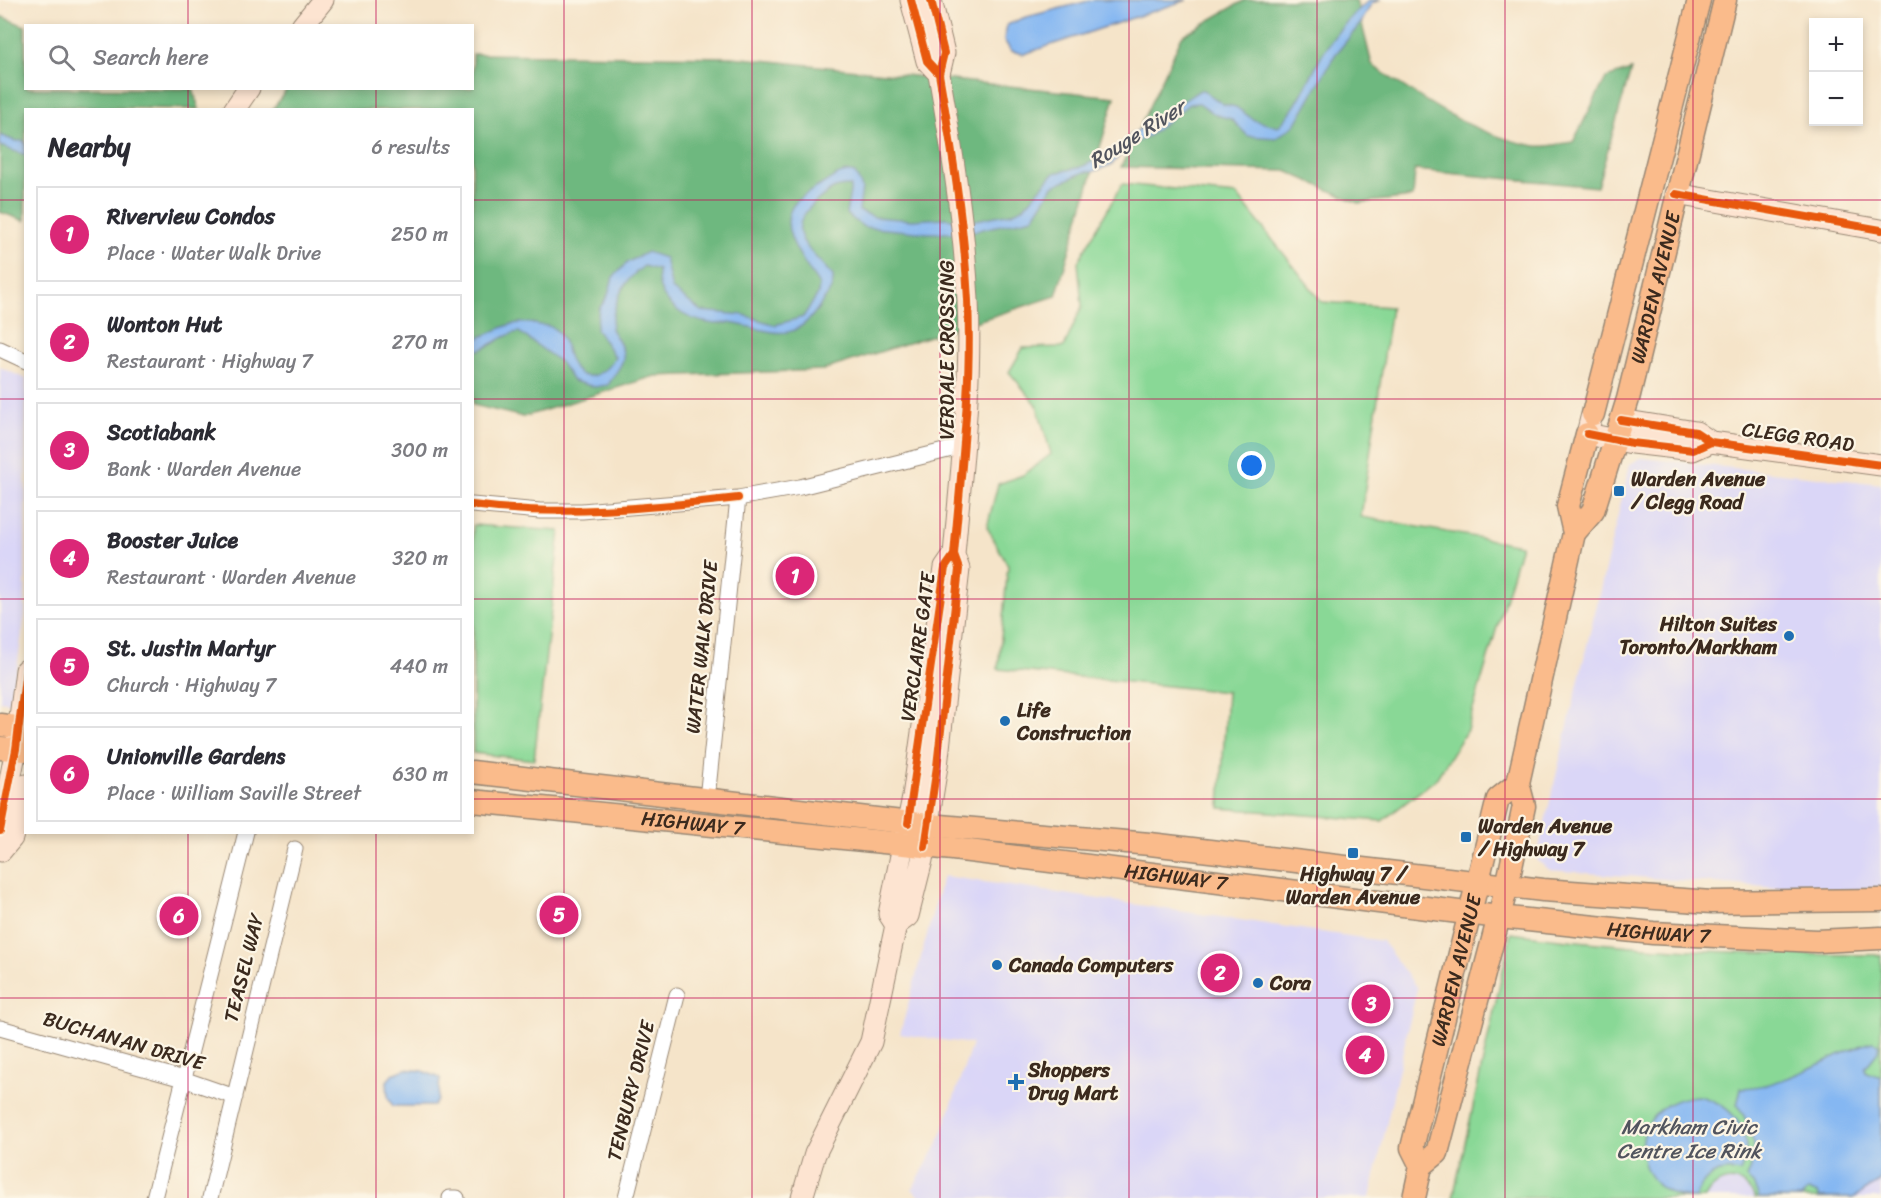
<!DOCTYPE html>
<html lang="en">
<head>
<meta charset="utf-8">
<style>
	body { margin:0; font-family:Sriracha,sans-serif; background:#f2f2f3; color:#2b2b33 }
	.controls { position:absolute; right:18px; top:18px; display:grid; overflow:hidden; border-radius:0px; box-shadow:0 3px 9px #0003 }
	.controls button { width:54px; height:54px; display:grid; place-items:center; padding:0; border:0; border-bottom:2px solid #e1e1e2; background:#fff; color:#2b2b33; font:30px sans-serif }
	.you { position:absolute; left:1252px; top:466px; width:21px; height:21px; margin:-15px; border:4px solid #fff; border-radius:50%; background:#1a73e8; box-shadow:0 0 0 9px #1a73e833 }
	.badge { display:grid; place-items:center; width:39px; height:39px; border-radius:50%; background:#db2777; color:#fff; font-size:20px; font-weight:700 }
	.pin { position:absolute; translate:-50% -50%; border:3px solid #fff; box-shadow:0 2px 6px #0006 }
	.list { margin:0; padding:0; list-style:none }
	h2 { display:flex; justify-content:space-between; align-items:center; height:78px; margin:0; padding:0 24px; font-size:26px }
	h2 small { font-size:20px; font-weight:400; color:#7c7c81 }
	.list li { display:grid; grid-template-columns:39px 1fr auto; gap:18px; align-items:center; box-sizing:border-box; height:96px; margin:0 12px 12px; padding:0 12px; border:2px solid #e1e1e2; border-radius:0px }
	.list b { display:block; font-size:22px; white-space:nowrap }
	.list p { margin:0; font-size:20px; white-space:nowrap; color:#7c7c81 }
	.list em { font-size:20px; font-style:normal; color:#7c7c81 }
	.icon { flex:none; width:33px; height:33px; fill:none; stroke:currentColor; stroke-width:2; stroke-linecap:round; stroke-linejoin:round }
	.map { position:relative; flex:none; width:1881px; height:1198px; overflow:hidden }
	.search { position:absolute; background:#fff; box-shadow:0 3px 9px #0003; left:24px; top:24px; width:450px; height:66px; display:flex; align-items:center; gap:15px; box-sizing:border-box; padding:0 21px; border-radius:0px; color:#7c7c81; font-size:22px }
	.panel { position:absolute; background:#fff; box-shadow:0 3px 9px #0003; left:24px; top:108px; width:450px; height:726px; border-radius:0px }
	.map>svg:first-child { display:block }
</style>
</head>
<body>
<div class="map">
<svg width="1881" height="1198" viewBox="0 0 1881 1198">
	<rect width="100%" height="100%" fill="#fcf5e5"/>
	<filter id="ink" filterUnits="userSpaceOnUse"><feTurbulence type="fractalNoise" baseFrequency=".0167" numOctaves="2"/><feDisplacementMap in="SourceGraphic" scale="12" xChannelSelector="R" yChannelSelector="G"/><feConvolveMatrix kernelMatrix="1 2 1 2 8 2 1 2 1" color-interpolation-filters="sRGB"/></filter>
	<filter id="wash" filterUnits="userSpaceOnUse"><feTurbulence type="fractalNoise" baseFrequency=".008" numOctaves="4" result="noise"/><feDisplacementMap in="SourceGraphic" scale="24" xChannelSelector="R" yChannelSelector="G"/><feGaussianBlur stdDeviation="1.35" result="paint"/><feColorMatrix in="noise" values="0 0 0 0 0 0 0 0 0 0 0 0 0 0 0 0 0 1.4 0 .05"/><feComposite in="paint" operator="in"/></filter>
	<g filter="url(#wash)">
		<rect width="100%" height="100%" fill="#f5e4c9"/>
		<path fill="#dad6f7" d="M0,367l26,12 -1,235 -13,89 -12,-2z
			M1641,458l240,26v412l-331,-26 -14,-10 94,-396z
			M943,876l439,65 35,47 -47,210h-448l-10,-9 27,-47 33,-98 -72,-10z
			M1881,1166v32h-50z
			M1731,1179l14,5 10,14h-50l8,-12z"/>
		<path fill="#89d896" stroke="#62815a" stroke-width="1.5" d="M1122,184l115,11 85,107 69,5 -30,210 160,28 -54,185 -31,49 -54,42 -162,-13 7,-116 -229,-23 10,-103 -21,-39 11,-43 25,-9 28,-21 -14,-49 -28,-33 14,-24 41,-1 18,-41 -4,-44z
			M473,525l87,6 -26,229 -61,-7z
			M1511,933c122,17 247,22 370,22v211l-50,32h-76c-12,-24 -38,-23 -50,0h-252z"/>
		<path fill="#6eb87f" stroke="#54714e" stroke-width="1.5" d="M1245,0h111l16,65c50,35 103,71 164,81 11,2 26,-3 37,-4l33,-64 25,-8 -34,117 -182,-17 -2,27 -55,6 -72,-32 -165,-4 61,-131z
			M0,16l25,10 1,62 167,1 6,20 -144,-2 -29,3 -1,111 -25,-9z
			M473,54l259,3 383,40 -59,199 -233,74 -168,6 -132,41 -50,-12 -1,-295h-200l15,-21 185,-1z"/>
		<path fill="#85b7f2" stroke="#607088" stroke-width="1.5" d="M1092,0h95l-163,54 -13,-3 -7,-11 3,-15 16,-7z
			M1369,0h12l-9,3 -11,20 -26,32 -40,70 -19,13 -28,-2 -17,-17 -15,-4 -17,-12 -10,1 -39,31 -21,11 -18,19 -19,7h-8l-31,14 -20,32 -68,15h-38l-63,-6 -18,-13 5,-28c-16,-1 -22,5 -33,14 -38,31 -9,48 15,76 1,13 -5,18 -12,28 -29,45 -49,25 -92,19 -5,0 -9,1 -14,1 -29,-3 -60,-21 -57,-54l-14,-4c-23,16 -30,37 -33,63 19,29 15,28 -3,56l-13,2 -22,-6 -13,-19 -41,-30c-18,2 -29,18 -46,19v-13h5c23,-9 36,-20 61,-13 5,1 10,0 14,3 15,9 11,27 21,40 14,18 33,3 41,-11l-19,-28 3,-20 9,-14 5,-18 15,-15 19,-10 18,6 7,31 29,22 43,4 31,10 28,-8 15,-23 1,-9c-13,-21 -47,-60 -22,-84 6,-6 16,-11 24,-16 10,-6 21,-16 34,-12l7,15 -3,23 15,6 38,3 32,-2 27,3 40,-8 12,-5 31,-35 27,-6 31,-14 20,-19 68,-44h3l20,14 13,3 18,13 24,7c25,-25 33,-58 53,-86 11,-16 24,-28 38,-41z
			M0,135l15,6h10v14l-25,-9z
			M1872,1042l7,2 -1,8 -13,16 1,4 15,5v104l-28,17h-34l-2,-5 -9,-2 -7,7h-42l-6,-14 -7,-6c12,-28 8,-49 -9,-73l4,-17c47,-1 87,-33 131,-46z
			M405,1069l18,2 17,7 -2,22 -5,6h-40l-5,-9 -1,-16 6,-7z
			M1699,1096c36,9 58,40 41,76 -23,-5 -37,5 -45,26 -69,0 -73,-98 4,-102z"/>
	</g>
	<g filter="url(#ink)">
		<g fill="none" stroke-linecap="round" stroke-linejoin="round">
			<g stroke="#988774" stroke-width="17">
				<path id="street" d="M0,349l26,12
					M472,505l68,6h42l156,-13 62,-11 164,-41
					M707,799l31,-301
					M0,1028l183,51 52,18
					M154,1198l92,-366
					M210,1198l85,-349
					M450,1198h7
					M626,1198l51,-203"/>
			</g>
			<g stroke="#988774" stroke-width="23">
				<path id="secondary" d="M911,0l16,61 12,13
					M302,26l21,-26
					M234,110l15,-22
					M1676,194l205,36
					M1591,418l-4,16 45,9 61,7 18,-8
					M1621,420l75,12 15,10 170,23
					M0,831l16,-82 10,-79
					M1,851l11,-13 14,-53
					M896,925l-7,-11 24,-117 32,-229 9,-13
					M802,1198l13,-44 56,-112 25,-117 12,-9 14,-56 15,-94 22,-197 -5,-14c7,-84 18,-170 14,-255 -4,-76 -16,-151 -29,-226l5,-21 -13,-53"/>
			</g>
			<g stroke="#988774" stroke-width="25">
				<g id="primary">
					<path d="M1593,414l106,-414"/>
					<path id="s1" d="M1574,533l19,-22 35,-112 97,-399"/>
					<path d="M0,725l26,3"/>
					<path d="M0,748l26,2"/>
					<path d="M472,772l456,53 222,19 393,46 169,12 169,-2"/>
					<path id="s2" d="M472,801l481,48 546,68 154,16 164,8 64,-3"/>
					<path d="M1421,1166l16,-13 70,-267 17,-80 -6,-23 56,-250 -6,-27 19,-72"/>
					<path id="s3" d="M1414,1198l7,-32 -9,-18 86,-349 20,-16"/>
				</g>
			</g>
			<use href="#street" stroke="#fff" stroke-width="15"/>
			<use href="#secondary" stroke="#fde4d1" stroke-width="21"/>
			<use href="#primary" stroke="#fabb8b" stroke-width="22"/>
			<g stroke="#fcf5e5" stroke-width="11">
				<path id="cycleway" d="M911,0l16,61 12,13
					M1676,194l205,36
					M1621,420l75,12 15,10 170,23
					M1587,434l45,9 61,7 18,-8
					M472,505c89,12 178,3 266,-7
					M908,823l37,-255 9,-13
					M0,831l16,-82 10,-79
					M925,847l12,-81 22,-197 -5,-14c7,-84 18,-170 14,-255 -4,-76 -16,-151 -29,-226l5,-21 -13,-53"/>
			</g>
			<use href="#cycleway" stroke="#e8590c" stroke-width="8"/>
		</g>
	</g>
	<path fill="none" stroke="#c2185b" stroke-width="1.5" stroke-opacity="0.55" d="M188,0v26M376,0v26M564,0v1198M752,0v1198M940,0v1198M1129,0v1198M1317,0v1198M1505,0v1198M1693,0v1198M188,88v22M376,88v22M0,200h26M472,200h1409M0,399h26M472,399h1409M0,599h26M472,599h1409M0,799h26M472,799h1409M188,832v366M376,832v366M0,998h1881"/>
	<g fill="#1f6fb2" stroke="#fcf5e5" stroke-width="2">
		<rect x="1613" y="485" width="12" height="12" rx="3"/>
		<circle cx="1789" cy="636" r="6"/>
		<circle cx="1005" cy="721" r="6"/>
		<rect x="1460" y="831" width="12" height="12" rx="3"/>
		<rect x="1347" y="847" width="12" height="12" rx="3"/>
		<circle cx="997" cy="965" r="6"/>
		<circle cx="1258" cy="983" r="6"/>
		<path d="M1013 1073h6v6h6v6h-6v6h-6v-6h-6v-6h6z"/>
	</g>
	<g text-anchor="middle" dominant-baseline="central" stroke-width="4.5" stroke-linejoin="round" paint-order="stroke">
		<g font-size="20" fill="#3b2a1e" stroke="#fcf5e5">
			<text stroke="none"><textPath href="#s1" startOffset="261">WARDEN AVENUE</textPath></text>
			<text transform="translate(947 350) rotate(-90)">VERDALE CROSSING</text>
			<text transform="translate(1798 437) rotate(8)">CLEGG ROAD</text>
			<text transform="translate(702 647) rotate(-84)">WATER WALK DRIVE</text>
			<text transform="translate(918 647) rotate(-82)">VERCLAIRE GATE</text>
			<text stroke="none"><textPath href="#s2" startOffset="222">HIGHWAY 7</textPath></text>
			<text stroke="none"><textPath href="#s2" startOffset="708">HIGHWAY 7</textPath></text>
			<text stroke="none"><textPath href="#s2" startOffset="1194">HIGHWAY 7</textPath></text>
			<text transform="translate(244 968) rotate(-76)">TEASEL WAY</text>
			<text stroke="none"><textPath href="#s3" startOffset="236">WARDEN AVENUE</textPath></text>
			<text transform="translate(124 1041) rotate(16)">BUCHANAN DRIVE</text>
			<text transform="translate(631 1091) rotate(-76)">TENBURY DRIVE</text>
		</g>
		<g font-size="20" font-weight="bold" fill="#3b2a1e" stroke="#fcf5e5" text-anchor="start">
			<text x="1631" y="479">Warden Avenue<tspan x="1631" dy="23">/ Clegg Road</tspan></text>
			<text x="1777" y="624" text-anchor="end">Hilton Suites<tspan x="1777" dy="23">Toronto/Markham</tspan></text>
			<text x="1017" y="710">Life<tspan x="1017" dy="23">Construction</tspan></text>
			<text x="1478" y="826">Warden Avenue<tspan x="1478" dy="23">/ Highway 7</tspan></text>
			<text x="1353" y="874" text-anchor="middle">Highway 7 /<tspan x="1353" dy="23">Warden Avenue</tspan></text>
			<text x="1009" y="965">Canada Computers</text>
			<text x="1270" y="983">Cora</text>
			<text x="1028" y="1070">Shoppers<tspan x="1028" dy="23">Drug Mart</tspan></text>
		</g>
		<g font-size="21" font-style="italic" fill="#51545e" stroke="#fcf5e5">
			<text transform="translate(1137 134) rotate(-32)">Rouge River</text>
			<text x="1689" y="1127">Markham Civic<tspan x="1689" dy="24">Centre Ice Rink</tspan></text>
		</g>
	</g>
</svg>
<div class="controls">
<button>+</button>
<button>−</button>
</div>
<div class="you"></div>
<div class="pin badge" style="left:795px;top:576px">1</div>
<div class="pin badge" style="left:1220px;top:973px">2</div>
<div class="pin badge" style="left:1371px;top:1004px">3</div>
<div class="pin badge" style="left:1365px;top:1055px">4</div>
<div class="pin badge" style="left:559px;top:915px">5</div>
<div class="pin badge" style="left:179px;top:916px">6</div>
<div class="search"><svg class="icon" aria-label="search" viewBox="0 0 24 24"><circle cx="10" cy="10" r="6"/><path d="M15 15l6 6"/></svg>Search here</div>
<section class="panel">
<h2>Nearby<small>6 results</small></h2>
<ul class="list">
<li><span class="badge">1</span><div><b>Riverview Condos</b><p>Place · Water Walk Drive</p></div><em>250 m</em></li>
<li><span class="badge">2</span><div><b>Wonton Hut</b><p>Restaurant · Highway 7</p></div><em>270 m</em></li>
<li><span class="badge">3</span><div><b>Scotiabank</b><p>Bank · Warden Avenue</p></div><em>300 m</em></li>
<li><span class="badge">4</span><div><b>Booster Juice</b><p>Restaurant · Warden Avenue</p></div><em>320 m</em></li>
<li><span class="badge">5</span><div><b>St. Justin Martyr</b><p>Church · Highway 7</p></div><em>440 m</em></li>
<li><span class="badge">6</span><div><b>Unionville Gardens</b><p>Place · William Saville Street</p></div><em>630 m</em></li>
</ul>
</section>
</div>
</body>
</html>
